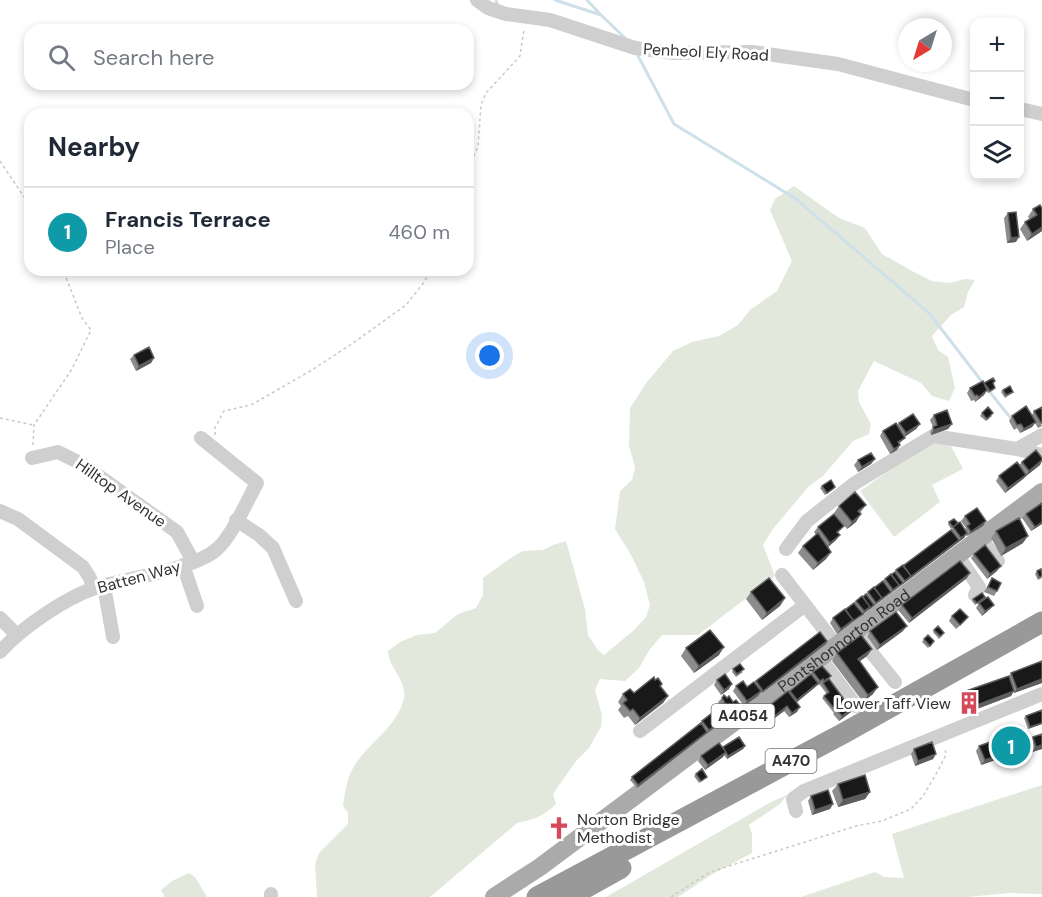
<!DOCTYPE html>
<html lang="en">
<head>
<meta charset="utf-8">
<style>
	body { margin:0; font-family:"DM Sans",sans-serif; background:#f2f2f3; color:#1f2937 }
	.controls { position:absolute; right:18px; top:18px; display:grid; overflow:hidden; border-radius:12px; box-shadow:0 3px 9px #0003 }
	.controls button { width:54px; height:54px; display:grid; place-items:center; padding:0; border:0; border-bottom:2px solid #e0e1e3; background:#fff; color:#1f2937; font:30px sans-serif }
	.compass { position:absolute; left:898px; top:18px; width:54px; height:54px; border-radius:50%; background:#fff; box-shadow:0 3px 9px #0003; rotate:218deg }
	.you { position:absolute; left:490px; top:356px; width:21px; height:21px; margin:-15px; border:4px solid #fff; border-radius:50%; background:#1a73e8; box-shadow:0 0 0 9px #1a73e833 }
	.badge { display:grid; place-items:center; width:39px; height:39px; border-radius:50%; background:#d5495b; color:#fff; font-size:20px; font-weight:700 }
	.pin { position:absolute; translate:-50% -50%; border:3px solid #fff; box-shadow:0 2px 6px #0006 }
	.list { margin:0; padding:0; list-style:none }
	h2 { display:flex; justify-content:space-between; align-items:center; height:78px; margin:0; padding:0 24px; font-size:26px }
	h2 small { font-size:20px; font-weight:400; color:#747a83 }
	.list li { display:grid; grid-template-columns:39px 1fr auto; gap:18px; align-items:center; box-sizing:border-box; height:90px; padding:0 24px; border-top:2px solid #e0e1e3 }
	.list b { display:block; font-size:22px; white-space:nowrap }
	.list p { margin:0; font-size:20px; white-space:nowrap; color:#747a83 }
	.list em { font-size:20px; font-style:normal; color:#747a83 }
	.icon { flex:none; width:33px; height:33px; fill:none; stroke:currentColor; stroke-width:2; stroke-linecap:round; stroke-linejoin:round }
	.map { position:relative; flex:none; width:1042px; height:897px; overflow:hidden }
	.search { position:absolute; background:#fff; box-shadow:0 3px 9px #0003; left:24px; top:24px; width:450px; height:66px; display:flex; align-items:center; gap:15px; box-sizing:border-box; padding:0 21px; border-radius:18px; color:#747a83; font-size:22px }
	.panel { position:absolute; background:#fff; box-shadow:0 3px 9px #0003; left:24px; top:108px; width:450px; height:168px; border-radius:18px }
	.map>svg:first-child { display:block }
</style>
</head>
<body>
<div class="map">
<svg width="1042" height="897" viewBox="0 0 1042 897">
	<rect width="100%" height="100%" fill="#fff"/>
	<path fill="#e3e8dc" d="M794,186l45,32 26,10 17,26 30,17 20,10 18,2 15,-4 10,1 -7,12 -4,15 -13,8 -19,21 6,14 10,7 7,31 -6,13 -17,-5 -11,-13 -47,-22 -16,30 1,11 12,22 -2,10 -16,7 -30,35 -14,10 -36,43 -10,16 12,31 -77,59h-36l-12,14 -11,19 -14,13 -25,-2 -5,11 7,25 -1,12 -12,21 -13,13 -23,33 3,10c-12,12 -23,16 -39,19l-87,74h-113l-2,-32 4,-12 29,-29v-11l-5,-7c2,-12 3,-25 9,-36 14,-27 45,-41 52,-72 3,-18 -15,-29 -16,-47l12,-9 17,-7 18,-2 23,-19 18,-6 7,-13v-17l29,-21 11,-6 20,-1 10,-5 13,-4 19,68 3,26 10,15 6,5 29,-24 13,-14 4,-12 -6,-23 -13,-27 -16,-26 5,-38 12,-11 3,-13 -6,-21 1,-38 17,-26 26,-31 19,-9 27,-6 19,-11 12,-15 27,-19 15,-30 -22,-51 5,-11z
		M933,440h15l15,29 -31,16 8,17 -46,35 -34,-46z
		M1042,785v109l-32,-1 -43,4h-166l74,-25 9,5 20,1 -12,-44z
		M787,795l-7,9 -31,21 3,9v19l-41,22 -33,22h-72l165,-95z
		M189,873l6,4 12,20h-42l-4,-7 11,-9z"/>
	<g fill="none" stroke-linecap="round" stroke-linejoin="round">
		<path stroke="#cee0e9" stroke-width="3" d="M496,0l2,7
			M555,0l46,15 24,23
			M587,0l13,14
			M636,52l38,72 122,75 133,114 54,70
			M989,391l24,30"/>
		<path stroke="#c9c9c9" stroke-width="1.5" stroke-dasharray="3 3" stroke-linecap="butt" d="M0,161l30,45
			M468,167l10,-20 3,-42 5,-12 34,-37 4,-27
			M0,418l33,7
			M215,435v-7l9,-17 27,-6 61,-35 44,-29 50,-36 19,-24 5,-11
			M33,445l1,-20 38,-56 19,-39 -9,-12 -19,-48
			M671,897l39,-25 146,-46 26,-5 29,-12 12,-13 13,-22 10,-19 -1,-7"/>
		<path stroke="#cfcfcf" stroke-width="14" d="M477,0l11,8 18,6 44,6 85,28 39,5 78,-1 86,12 136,36
			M1020,109l22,5
			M1017,449l25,-14
			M32,458l26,-6 24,12 95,68 16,29
			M0,511l18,8 65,48 7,11 3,11
			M236,520l23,15 14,13 23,53
			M980,538l18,23
			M786,549l21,-28 48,-38 78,-47 84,13 25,6
			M957,555l22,32 -4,8
			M183,565l14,41
			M782,575l54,70
			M104,586l9,51
			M0,618l17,17
			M859,637l36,45
			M0,652c20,-23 65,-54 95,-64 31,-10 99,-18 122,-39 15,-13 30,-48 40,-66l-56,-45
			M820,658l36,48
			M640,731l165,-126
			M796,811l-3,-12 11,-8 238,-97
			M271,897v-3"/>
		<path stroke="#aaa" stroke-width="18" id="s1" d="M494,897l46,-30 502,-375"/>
		<path stroke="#999" stroke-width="21" d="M537,897l307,-164 198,-111
			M569,897l52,-29"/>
	</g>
	<path fill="#8c8c8c" d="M1042,208v23l-15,10 -7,-12 5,-7 5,-3 -2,-2 5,-8z
		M1008,213l8,29 -9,1 -3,-25z
		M134,355l20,3 -3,5 -15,8 -6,-12z
		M984,383l9,1 1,6 -6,3 -2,-2 -2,4 -9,7 -1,-2 -3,1 -4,-8 3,-5z
		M1003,390l10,2 -2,2 -6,4 -4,-6z
		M1034,411l8,15 -4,2 -3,-5 -3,4 -12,6 -3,-5 -3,2 -5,-9 3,-5 20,-1z
		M982,413l10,3 -6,5 -6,-5z
		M934,415l18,9 -4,5 -17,6 -1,-3 3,-5 -3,-7z
		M899,423l21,1 -4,5 -12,8 1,1 -6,6 1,1 -3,5 -7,4 -10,-18 3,-5 14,-5z
		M1042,458v3l-2,4 -14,11 -3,3 -18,14 -9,-12 3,-5 20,-11 3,-3z
		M875,459l-4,5 -13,8 -4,-7 4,-5z
		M822,486l13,1 -1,2 -9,6 -5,-7z
		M866,505l-6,8 -4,9 -9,7 -13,-16 5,-7z
		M1026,514l16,10 -11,7 -9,-13z
		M965,516l21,5 -3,5 -16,10 -1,-1 -2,3 -127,96 -7,-11 3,-5 12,-8 11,-9 10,-7 2,-2 6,-4 11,-9 10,-7 1,-2 7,-4 48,-36 2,-2 -2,1 -3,-5 1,-2 9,1 7,6 1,-1 -5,-7z
		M844,526l-6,7 2,2 -4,5 -8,7 3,5 -5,7 -13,11 -15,-17 5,-7 13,-11 -2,-3 4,-5z
		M996,531l27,12 -22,13 -10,-18z
		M974,554l23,17 -10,8 -16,-21z
		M1037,571l5,7 -4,2 -3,-6z
		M967,578l-58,45 -11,-13 4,-5z
		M992,578l5,13 -3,5 -10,-4z
		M751,592l34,6 -5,8 -18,14 -16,-21z
		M973,599h10l-8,6 -3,-4z
		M979,603l15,2 -4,4 -8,7 -6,-8z
		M952,616l12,6 -8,7 -7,-8z
		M934,630l9,5 -4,4 -6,-7z
		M870,631h33l-26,19 -10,-14z
		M924,639l10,2 -6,7 -6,-6z
		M827,641l-1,3 -64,49 -1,-1 -3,4 -14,10 -11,-15 3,-5 11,1 9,-6z
		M686,648l33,7 -25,18 -13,-17z
		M872,649l-5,7 -7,5 13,33 -10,8 -31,-41 5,-8z
		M1042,661v22l-28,10 -1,-1 -2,4 -42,16 -6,-16 3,-5 43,-15 2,-3z
		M733,669l10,3 -7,5 -4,-5z
		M813,672l18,4 -2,3 22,33 -12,9 -6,-7 1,-1 -12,-15 5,-4 -8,-10 -23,18 1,10 -8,5 -5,-6 -17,13 -7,-10 4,-4 25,-18z
		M655,680l7,4 -1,2 7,10 -5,7 -28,22 -7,-9 -4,2 -6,-8 3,-4 -3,-4 5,-8 11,-1z
		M717,680l12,9 -8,6 -7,-10z
		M722,698h5l14,8 -3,5 -32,23 -69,54 -7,-8 2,-3 89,-71 -3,-4z
		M1042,710v14l-14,5 -4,-11 2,-2z
		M1033,737l9,12 -10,3 -2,-11z
		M745,746l-2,3 -16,10 -3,-4 -1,2 -18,13 -7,-9 3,-5 21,-9z
		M979,746l45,4 -43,15 -5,-14z
		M914,749l22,5 -3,5 -18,7 -4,-12z
		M696,774l11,3 -8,6 -5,-7z
		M838,784l32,8 -5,7 -27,8 -6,-16z
		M811,796l22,8 -3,5 -18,6 -4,-14z"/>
	<path fill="#5e5e5e" d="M1042,227v4l-15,10 5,-7z
		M1019,237l-3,5 -9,1 4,-5z
		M154,358l-3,5 -15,8 3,-5z
		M987,390l-3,5 -9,7 4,-5z
		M1036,422l-4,5 -12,6 4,-4z
		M920,424l-4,5 -13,9 3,-5z
		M952,424l-4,5 -17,6 3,-5z
		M900,445l-3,5 -7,4 4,-5z
		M875,459l-4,5 -13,8 4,-5z
		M1042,460l-2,5 -14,11 -3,3 -18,14 3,-5 18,-13 3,-4z
		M861,514l-5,8 -9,7 5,-7z
		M986,521l-3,5 -16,10 4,-4z
		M1042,522v2l-11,7 4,-4z
		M967,533l-3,5 -57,43 2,-3 50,-38z
		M840,535l-4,5 -9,8 3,-5z
		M1028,536l-5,7 -22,13 5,-8z
		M831,552l-5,7 -13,11 5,-7z
		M1001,566l-4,5 -10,8 3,-5z
		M970,573l-3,5 -58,45 3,-5z
		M911,576l-4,5 -6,4 -64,49 4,-5 50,-37 2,-2 10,-7z
		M785,598l-5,8 -18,14 5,-7z
		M994,605l-4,4 -8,7 3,-5z
		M907,626l-4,5 -26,19 3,-5z
		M827,641l-1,3 -64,49 1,-2z
		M724,647l-5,8 -25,18 5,-7z
		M872,649l-5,7 -14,10 5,-7z
		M823,679l-4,5 -23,19 1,-3z
		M1042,679v4l-28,10 3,-4z
		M732,684l-3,5 -8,6 3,-5z
		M878,687l-5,7 -10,8 5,-7z
		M761,691l-3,5 -14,10 3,-5z
		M1014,691l-3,5 -42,16 3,-5z
		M668,696l-5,7 -28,22 5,-7z
		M741,706l-3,5 -32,23 3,-4z
		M787,706l-3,5 -17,13 4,-5z
		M800,707l-3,5 -8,5 3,-4z
		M854,707l-3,5 -12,9 3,-5z
		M1042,723v1l-14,5 2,-2z
		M707,732l-1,2 -69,54 1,-3z
		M1027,745l-3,5 -43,15 4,-5z
		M1042,745v4l-10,3 4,-5z
		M745,746l-2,3 -16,10 1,-3z
		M726,752l-3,5 -18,13 3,-5z
		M936,754l-3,5 -18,7 3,-5z
		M870,792l-5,7 -27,8 5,-7z
		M833,804l-3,5 -18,6 3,-5z"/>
	<path fill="#191919" stroke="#5e5e5e" stroke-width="1.5" d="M1040,205l2,3v19l-10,7 -7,-12 12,-7 -4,-6z
		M1016,212l3,25 -8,1 -3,-25z
		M149,347l5,11 -15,8 -5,-11z
		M993,378l2,3 -2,2 2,5 -5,3 -6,-8z
		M983,381l4,9 -8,7 -2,-2 -2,1 -5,-8z
		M1010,386l3,6 -7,3 -3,-5z
		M1026,406l10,16 -12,7 -3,-5 -4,1 -5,-9z
		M988,407l5,6 -6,6 -5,-6z
		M1042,407v16h-1l-7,-12z
		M947,410l5,14 -18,6 -1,-3 4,-2 -3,-10z
		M913,414l7,10 -14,9 -7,-10z
		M896,423l9,15 -7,4 2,3 -6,4 -11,-18z
		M1036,450l6,8v2l-13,11 -7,-9z
		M871,453l4,6 -13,8 -4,-7z
		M1017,462l9,13 -18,13 -9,-12z
		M831,480l4,7 -8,6 -5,-7z
		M855,492l11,13 -8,6 3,3 -9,8 -13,-16z
		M1042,503v19l-7,5 -9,-13z
		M977,508l9,13 -15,11 -4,-6 3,-2 -5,-8z
		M834,514l10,12 -7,6 3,3 -10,8 -12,-16z
		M1019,518l9,18 -22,12 -10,-17z
		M954,519l4,4 -5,4 -4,-5z
		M960,522l7,11 -6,5 -8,-11z
		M951,530l8,10 -50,38 2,-2 -8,-10z
		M818,533l13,19 -13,11 -15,-17z
		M985,545l16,21 -11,8 -16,-20z
		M960,561l10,12 -58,45 -10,-13z
		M903,565l8,11 -6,5 -9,-11z
		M1041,569l1,7 -3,1 -2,-6z
		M895,572l8,11 -6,4 2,-2 -8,-10z
		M891,574l8,11 -6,5 -8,-11z
		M769,578l16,20 -18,15 -16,-21z
		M992,578l9,5 -4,8 -9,-4z
		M883,581l8,11 -11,8 2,-2 -8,-10z
		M874,587l8,11 -6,5 -8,-11z
		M982,593l3,4 -8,6 -4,-4z
		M866,594l8,11 -5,4 1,-2 -7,-10z
		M862,596l8,11 -6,4 -8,-10z
		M988,597l6,8 -9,6 -6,-8z
		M854,603l9,11 -12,8 2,-2 -8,-10z
		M845,609l8,11 -12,9 -8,-11z
		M960,609l8,8 -8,8 -8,-9z
		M896,612l11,14 -27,19 -10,-14z
		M938,626l6,7 -4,3 -6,-6z
		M710,630l14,17 -25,19 -13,-18z
		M820,632l7,9 -64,50 -7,-10z
		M861,635l11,14 -14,10 20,28 -10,8 -31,-42z
		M928,635l6,6 -4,5 -6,-7z
		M1042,661v18l-25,10 -6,-16z
		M740,664l4,5 -7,5 -4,-5z
		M822,666l9,10 -7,5 -1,-2 -3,2 -7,-9z
		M725,674l7,10 -8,6 -7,-10z
		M811,674l7,9 -21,17 -7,-9z
		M1009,676l5,15 -42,16 -6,-16z
		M654,677l1,3 3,-2 4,6 -2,2 8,10 -28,22 -7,-9 -3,2 -7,-8 4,-3 -4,-6 7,-5 4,4z
		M829,679l17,23 -10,9 -12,-15 5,-4 -6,-9z
		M743,681l4,6 7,-5 7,9 -14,10 -11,-15z
		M788,691l12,16 -8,6 -5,-7 -16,13 -7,-9z
		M724,695l3,3 2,-2 4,6 3,-2 5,6 -32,24 -7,-9 23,-18 -3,-5z
		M849,700l5,7 -12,9 -6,-7z
		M1042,710v13l-12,4 -4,-11z
		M701,723l6,9 -69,53 -6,-8z
		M1022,731l5,14 -42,15 -6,-14z
		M1042,734v11l-6,2 -3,-10z
		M739,737l6,9 -17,10 -5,-9z
		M932,742l4,12 -18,7 -4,-12z
		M719,743l7,9 -18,13 -7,-9z
		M702,769l5,8 -6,4 -5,-7z
		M865,775l5,17 -27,8 -5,-16z
		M828,790l5,14 -18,6 -4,-14z"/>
	<defs>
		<g id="building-bare" transform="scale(1.8)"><path d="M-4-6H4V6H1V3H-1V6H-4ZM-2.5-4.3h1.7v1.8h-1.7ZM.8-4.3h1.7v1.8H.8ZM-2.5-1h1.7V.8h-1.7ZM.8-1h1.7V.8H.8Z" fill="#d5495b" stroke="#fff" stroke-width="2.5" paint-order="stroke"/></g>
		<g id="church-bare" transform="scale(1.8)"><path d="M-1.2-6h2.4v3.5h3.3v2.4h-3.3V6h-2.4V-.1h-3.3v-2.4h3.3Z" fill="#d5495b" stroke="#fff" stroke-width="2.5" paint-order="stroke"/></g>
	</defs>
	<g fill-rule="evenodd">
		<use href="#building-bare" x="969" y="703"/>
		<use href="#church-bare" x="559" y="828"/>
	</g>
	<g text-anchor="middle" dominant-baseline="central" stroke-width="6" stroke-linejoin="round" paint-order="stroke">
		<g fill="#fff" stroke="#707070" stroke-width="1.5">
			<rect x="711.5" y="704" width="63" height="24" rx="4.5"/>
			<rect x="765.5" y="749" width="51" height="24" rx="4.5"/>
		</g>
		<g font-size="15" font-weight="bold" fill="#323232">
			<text x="743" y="716">A4054</text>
			<text x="791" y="761">A470</text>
		</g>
		<g font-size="16" fill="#323232" stroke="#fff">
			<text transform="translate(706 52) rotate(3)">Penheol Ely Road</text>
			<text transform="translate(121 493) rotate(35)">Hilltop Avenue</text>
			<text transform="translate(139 577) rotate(-15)">Batten Way</text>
			<text stroke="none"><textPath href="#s1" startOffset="434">Pontshonnorton Road</textPath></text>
		</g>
		<g font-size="16" fill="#323232" stroke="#fff" text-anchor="end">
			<text x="951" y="703">Lower Taff View</text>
			<text x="577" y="819" text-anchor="start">Norton Bridge<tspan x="577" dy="18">Methodist</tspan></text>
		</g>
	</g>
</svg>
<div class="controls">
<button>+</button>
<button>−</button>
<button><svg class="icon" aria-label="layers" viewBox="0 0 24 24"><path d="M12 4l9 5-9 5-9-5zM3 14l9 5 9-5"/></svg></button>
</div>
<svg class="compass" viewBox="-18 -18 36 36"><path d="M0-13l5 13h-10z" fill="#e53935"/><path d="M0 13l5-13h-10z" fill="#747a83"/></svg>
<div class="you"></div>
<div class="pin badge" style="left:1011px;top:746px;background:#0f9aa8">1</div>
<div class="search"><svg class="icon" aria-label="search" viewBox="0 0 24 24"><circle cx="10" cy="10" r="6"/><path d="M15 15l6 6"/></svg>Search here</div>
<section class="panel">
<h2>Nearby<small></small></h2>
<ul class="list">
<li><span class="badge" style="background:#0f9aa8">1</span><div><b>Francis Terrace</b><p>Place</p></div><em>460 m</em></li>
</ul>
</section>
</div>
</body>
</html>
